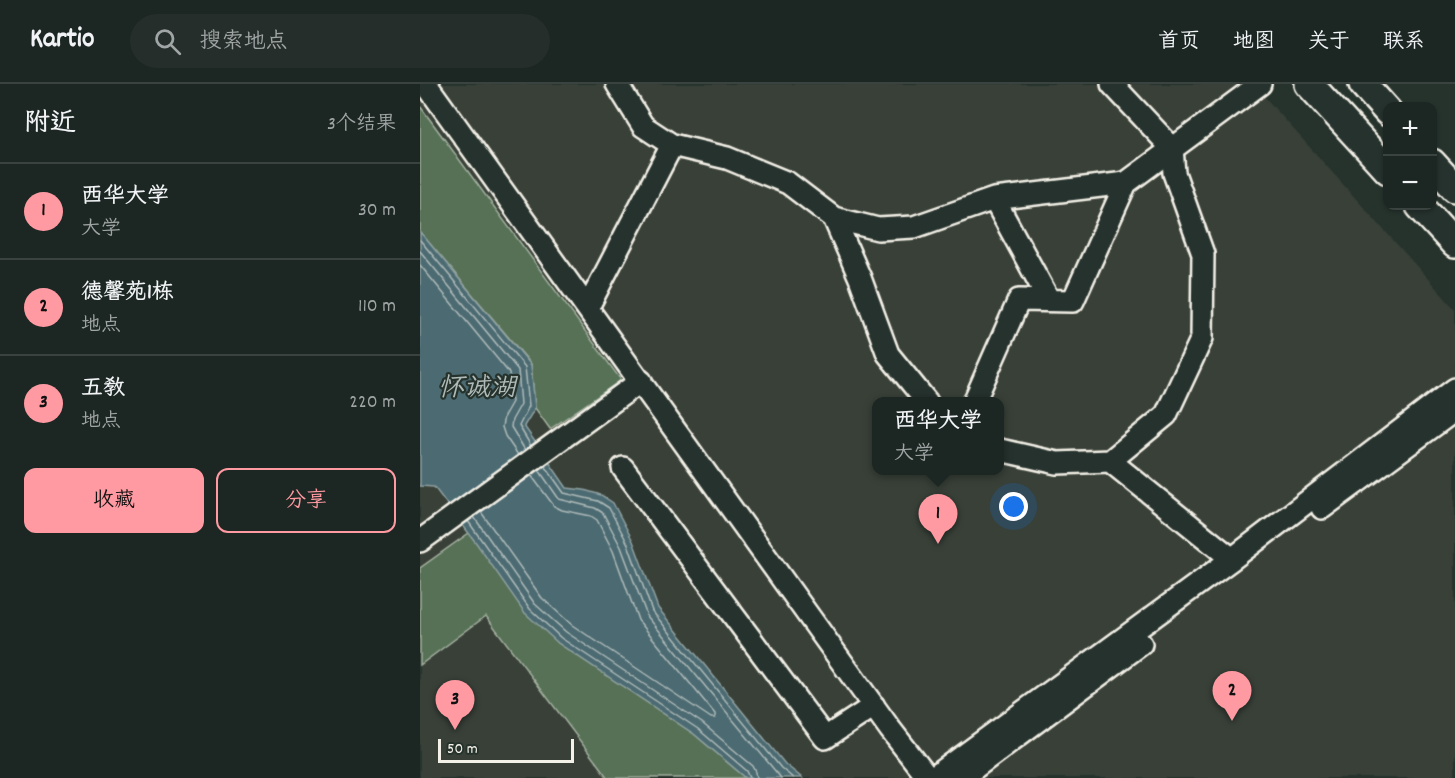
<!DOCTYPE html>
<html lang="zh">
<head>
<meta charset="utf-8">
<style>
	body { margin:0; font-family:Dekko,"LXGW WenKai TC",sans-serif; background:#252e2a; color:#f1f3f6 }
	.controls { position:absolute; right:18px; top:18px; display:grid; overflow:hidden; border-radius:12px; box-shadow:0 2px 4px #0004 }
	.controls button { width:54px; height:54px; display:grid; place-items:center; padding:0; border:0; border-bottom:2px solid #3a4340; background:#1c2622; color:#f1f3f6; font:30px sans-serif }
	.scale { position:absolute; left:18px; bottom:15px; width:136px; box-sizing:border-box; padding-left:6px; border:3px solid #f4f1e8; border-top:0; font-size:16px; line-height:21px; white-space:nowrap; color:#f4f1e8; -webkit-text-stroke:4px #26332d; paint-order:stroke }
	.you { position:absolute; left:594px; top:423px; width:21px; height:21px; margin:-15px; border:4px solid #fff; border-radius:50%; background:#1a73e8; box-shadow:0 0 0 9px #1a73e833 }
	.badge { display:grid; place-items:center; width:39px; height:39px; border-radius:50%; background:#ff9aa2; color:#111; font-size:20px; font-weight:700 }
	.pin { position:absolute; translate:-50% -50px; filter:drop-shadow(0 2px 3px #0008) }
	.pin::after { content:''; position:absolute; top:32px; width:21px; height:18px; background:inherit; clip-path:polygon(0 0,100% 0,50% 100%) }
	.popup { position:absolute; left:452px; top:313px; width:132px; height:78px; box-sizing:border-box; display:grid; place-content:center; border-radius:12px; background:#1c2622; filter:drop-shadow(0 2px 4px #0005); font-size:20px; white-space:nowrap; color:#a0a5a5 }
	.popup b { font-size:22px; color:#f1f3f6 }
	.popup::after { content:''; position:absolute; left:50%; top:100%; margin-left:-12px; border:12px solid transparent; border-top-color:#1c2622 }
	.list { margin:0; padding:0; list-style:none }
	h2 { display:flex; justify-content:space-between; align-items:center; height:78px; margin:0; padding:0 24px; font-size:26px }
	h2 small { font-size:20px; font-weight:400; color:#a0a5a5 }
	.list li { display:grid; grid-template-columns:39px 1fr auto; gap:18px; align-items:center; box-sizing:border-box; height:96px; padding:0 24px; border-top:2px solid #3a4340 }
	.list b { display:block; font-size:22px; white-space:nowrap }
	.list p { margin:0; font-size:20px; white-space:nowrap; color:#a0a5a5 }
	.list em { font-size:20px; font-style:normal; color:#a0a5a5 }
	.actions { display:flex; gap:12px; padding:18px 24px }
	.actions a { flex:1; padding:14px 0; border:2px solid #ff9aa2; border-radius:12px; text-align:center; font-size:21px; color:#ff9aa2 }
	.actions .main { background:#ff9aa2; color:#111 }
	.icon { flex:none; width:33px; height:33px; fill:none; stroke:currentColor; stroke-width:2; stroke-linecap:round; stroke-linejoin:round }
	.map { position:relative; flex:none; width:1035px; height:694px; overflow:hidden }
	header { display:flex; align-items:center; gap:36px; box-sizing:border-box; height:84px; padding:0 30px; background:#1c2622; border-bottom:2px solid #3a4340 }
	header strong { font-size:28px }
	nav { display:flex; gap:33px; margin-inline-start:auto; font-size:21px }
	.search { width:420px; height:54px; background:#252e2a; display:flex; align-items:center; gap:15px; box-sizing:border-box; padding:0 21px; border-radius:33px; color:#a0a5a5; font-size:22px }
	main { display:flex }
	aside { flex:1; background:#1c2622 }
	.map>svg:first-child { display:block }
</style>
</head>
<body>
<header>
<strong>Kartio</strong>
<div class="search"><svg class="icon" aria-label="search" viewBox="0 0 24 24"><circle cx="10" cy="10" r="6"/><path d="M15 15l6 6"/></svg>搜索地点</div>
<nav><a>首页</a><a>地图</a><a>关于</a><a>联系</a></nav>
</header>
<main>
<aside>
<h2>附近<small>3个结果</small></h2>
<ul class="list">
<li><span class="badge">1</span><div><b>西华大学</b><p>大学</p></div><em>30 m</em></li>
<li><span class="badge">2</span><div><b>德馨苑1栋</b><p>地点</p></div><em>110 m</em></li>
<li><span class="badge">3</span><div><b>五教</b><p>地点</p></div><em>220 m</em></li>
</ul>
<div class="actions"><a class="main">收藏</a><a>分享</a></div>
</aside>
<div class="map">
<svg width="1035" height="694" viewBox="0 0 1035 694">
	<rect width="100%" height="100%" fill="#26332d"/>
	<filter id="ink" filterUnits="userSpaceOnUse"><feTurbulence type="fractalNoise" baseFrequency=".0167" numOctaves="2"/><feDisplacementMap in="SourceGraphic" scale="12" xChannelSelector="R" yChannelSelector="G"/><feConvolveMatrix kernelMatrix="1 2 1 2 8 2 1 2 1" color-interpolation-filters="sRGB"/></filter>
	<g filter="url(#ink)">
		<path fill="#394037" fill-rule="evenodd" d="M0,0h833l202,225v469h-1035zM456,318h124v68h-124z"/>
		<path fill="#567157" stroke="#a5b1a0" stroke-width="1.5" d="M0,22l201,274 -71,49 -15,-21 -4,-44 -111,-132z
			M49,449l89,110 136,91 52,44h-138l-122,-162 -66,49v-97z"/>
		<path fill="#4b6a72" stroke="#8fa0a1" stroke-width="1.5" d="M0,148l111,133 4,43 -11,18 43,62 17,2 17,5 12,8 20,38 25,67 127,156 17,14h-56l-52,-44 -136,-91 -33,-30 -48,-69 -43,-57 -14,-1z"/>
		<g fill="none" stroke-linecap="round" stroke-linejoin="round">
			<path stroke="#b0bbb9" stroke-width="1.5" d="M0,156l105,127 4,39 -10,20 12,20
				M0,167l98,119 3,34 -9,16 -1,7 14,23
				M0,181l89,108 3,29 -8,14 -2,11 3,9 13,19
				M125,382l19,27 34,8 11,7 19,36 24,67 129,157 12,10
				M119,386l20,29 36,9 8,5 18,34 26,69 134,162
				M61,428l61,86 30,27 139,93h4v-4l-77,-94 -25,-69 -16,-31 -6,-4 -29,-6 -8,-4 -23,-31
				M54,433l61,87 31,28 136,91 51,43 3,6 1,6
				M48,437l62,88 31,29 137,91 49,42 3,7"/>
			<g stroke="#f4f1e8" stroke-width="26">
				<path id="minor" d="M6,0l464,645 38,49
					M197,0l26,42 29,19 55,13 61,25 46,35 26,60 28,76 39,48
					M574,115l55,101
					M414,134l44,11 36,-2 80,-28 132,-16
					M168,223l84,-162
					M554,318l45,-102 54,1 53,-118 134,-99
					M580,366l57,13 53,-2 56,-46 36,-77 1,-84 -29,-81 -2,-25 -60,-64
					M690,377l122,98
					M203,384l202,270 49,-32
					M902,424l133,-98
					M0,457l221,-160
					M513,694l299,-219 223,-170
					M541,694l180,-134"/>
			</g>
			<g stroke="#f4f1e8" stroke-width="32">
				<path id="major" d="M889,0l79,86
					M943,0l25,28
					M1012,79l23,25
					M1000,122l35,38"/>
			</g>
			<use href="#minor" stroke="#26332d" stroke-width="21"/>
			<use href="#major" stroke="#26332d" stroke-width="27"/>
		</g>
	</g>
	<g text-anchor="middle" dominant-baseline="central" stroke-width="4.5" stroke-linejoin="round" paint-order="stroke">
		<g font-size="26" font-style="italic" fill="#b0bbb9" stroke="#26332d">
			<text x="57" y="305">怀诚湖</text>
		</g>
	</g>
</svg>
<div class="controls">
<button>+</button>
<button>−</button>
</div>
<div class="scale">50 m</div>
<div class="you"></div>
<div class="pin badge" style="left:518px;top:460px">1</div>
<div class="popup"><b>西华大学</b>大学</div>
<div class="pin badge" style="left:812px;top:637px">2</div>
<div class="pin badge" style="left:35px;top:646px">3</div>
</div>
</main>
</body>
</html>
